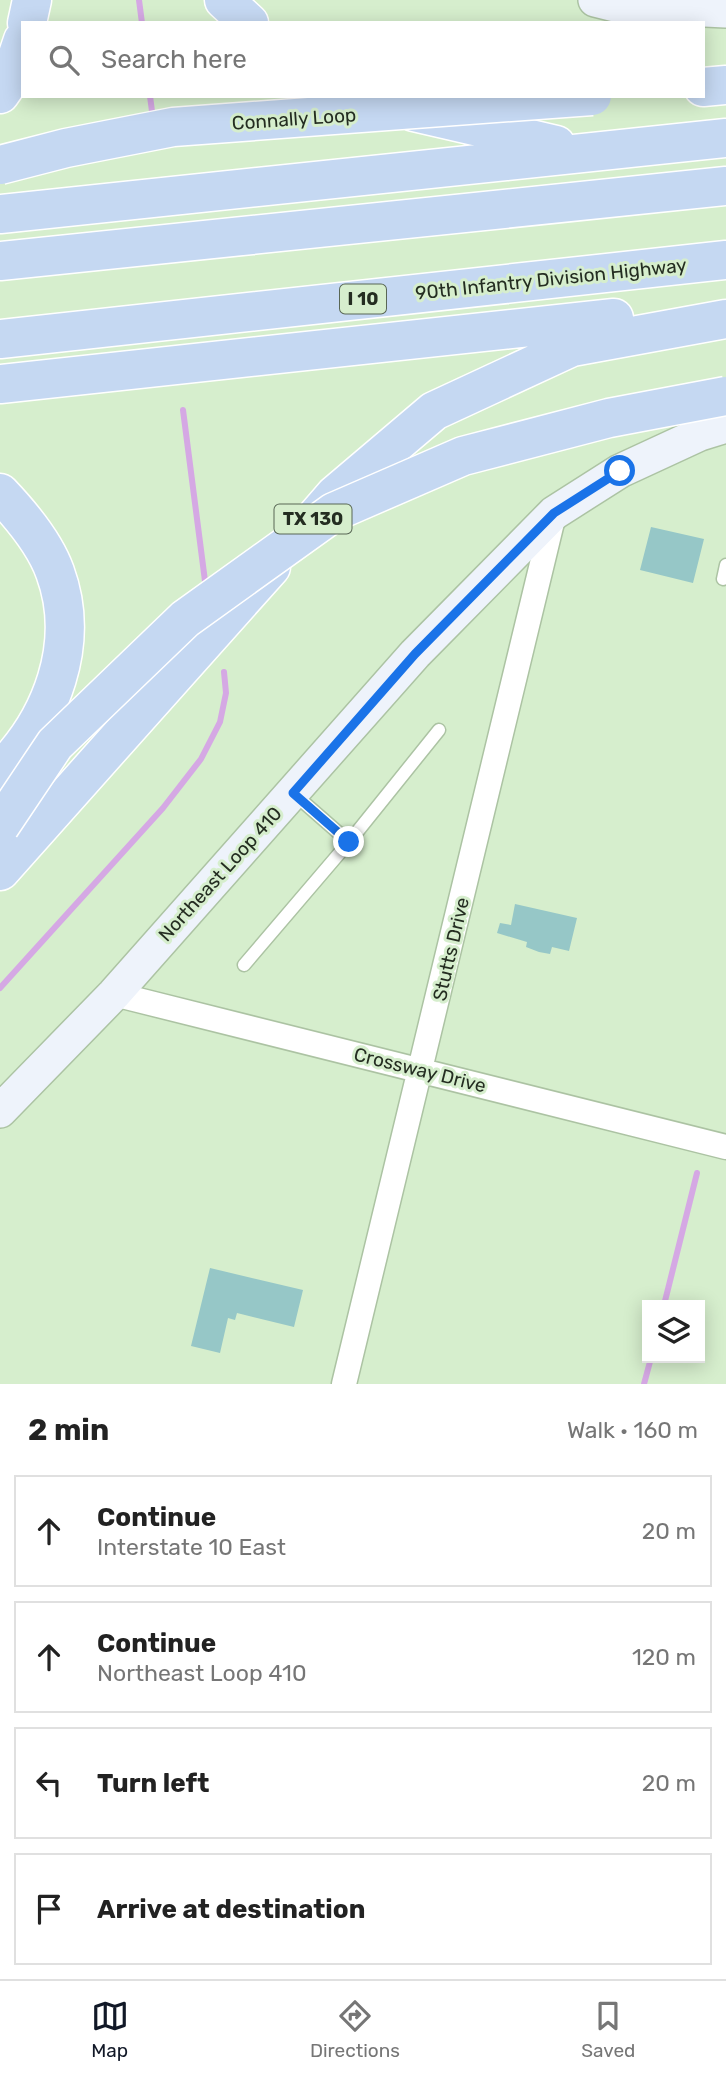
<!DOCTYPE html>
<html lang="en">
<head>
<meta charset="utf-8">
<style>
	body { margin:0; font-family:Rubik,sans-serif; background:#f2f2f2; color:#222 }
	.controls { position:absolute; right:21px; bottom:21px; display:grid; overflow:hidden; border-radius:0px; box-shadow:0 4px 18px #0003 }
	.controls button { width:63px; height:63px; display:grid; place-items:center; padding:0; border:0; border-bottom:2px solid #e0e0e0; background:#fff; color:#222; font:35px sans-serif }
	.stop { position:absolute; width:21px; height:21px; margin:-16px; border:5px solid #1a73e8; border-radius:50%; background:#fff }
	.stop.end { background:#1a73e8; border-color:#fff; box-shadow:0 2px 7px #0008 }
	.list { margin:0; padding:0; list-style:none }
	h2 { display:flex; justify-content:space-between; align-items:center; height:91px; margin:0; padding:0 28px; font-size:30px }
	h2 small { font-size:23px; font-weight:400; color:#767676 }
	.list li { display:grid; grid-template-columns:46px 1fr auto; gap:21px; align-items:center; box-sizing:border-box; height:112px; margin:0 14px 14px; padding:0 14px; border:2px solid #e0e0e0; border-radius:0px }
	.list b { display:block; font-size:26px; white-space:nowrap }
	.list p { margin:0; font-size:23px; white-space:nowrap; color:#767676 }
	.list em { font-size:23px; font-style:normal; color:#767676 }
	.icon { flex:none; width:38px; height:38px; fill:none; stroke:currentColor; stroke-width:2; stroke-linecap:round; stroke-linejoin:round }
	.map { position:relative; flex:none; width:726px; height:1384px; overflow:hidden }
	.search { position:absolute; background:#fff; box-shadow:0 4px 18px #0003; left:21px; right:21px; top:21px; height:77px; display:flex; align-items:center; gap:18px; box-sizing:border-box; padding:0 24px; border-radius:0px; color:#767676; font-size:26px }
	.sheet { height:595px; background:#fff }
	nav { display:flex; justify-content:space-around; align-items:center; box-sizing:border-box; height:98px; border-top:2px solid #e0e0e0; background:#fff; font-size:19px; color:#767676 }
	nav a { display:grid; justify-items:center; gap:4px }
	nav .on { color:#111827 }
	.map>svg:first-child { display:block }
</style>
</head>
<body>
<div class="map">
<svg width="726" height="1384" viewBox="0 0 726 1384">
	<rect width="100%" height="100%" fill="#d6eecd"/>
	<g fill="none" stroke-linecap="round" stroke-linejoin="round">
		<path stroke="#d5a8e4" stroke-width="6" d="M139,0l3,23
			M150,96l3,23
			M183,410l22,171
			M0,988l163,-180 38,-49 19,-37 6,-29 -2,-21
			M664,1305l33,-132
			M644,1384l7,-26"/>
	</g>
	<path fill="#96c7c7" d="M651,527l53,12 -11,44 -53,-13z
		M515,904l62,14 -8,33 -17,-4 -2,7 -11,-2 -13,-5 1,-5 -30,-9 3,-10 11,2z
		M210,1268l93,22 -9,37 -57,-14 -2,7 -7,-2 -8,35 -29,-7z"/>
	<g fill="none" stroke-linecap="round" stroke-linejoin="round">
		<g stroke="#acc3a3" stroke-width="15">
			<path id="lane" d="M723,579l3,-14
				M349,842l90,-112
				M244,965l105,-123 -56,-49"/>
		</g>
		<g stroke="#acc3a3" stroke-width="27">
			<path id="street" d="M114,994l612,153
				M344,1384l210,-870"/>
		</g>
		<g stroke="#acc3a3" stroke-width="36">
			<path id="secondary" d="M595,0l24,6 107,5
				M0,1111l114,-117 301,-340 139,-141 66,-42 80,-37 26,-8"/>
		</g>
		<g stroke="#fff" stroke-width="41">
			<path id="highway" d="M224,0l25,23
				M27,23l5,-23
				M703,87l23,-2
				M0,94l9,-13 14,-41
				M414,112l142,33
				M0,214l726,-76
				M0,261l726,-75
				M0,339l726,-79
				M0,384l614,-66
				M0,493c20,21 45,51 55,79 26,71 -3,148 -55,199
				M309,525l26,-30 99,-84 138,-64 154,-28
				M0,871l271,-304"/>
		</g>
		<use href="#lane" stroke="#fff" stroke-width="12"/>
		<use href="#street" stroke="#fff" stroke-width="24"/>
		<use href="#secondary" stroke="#eef3fb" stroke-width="33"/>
		<use href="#highway" stroke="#c5d8f2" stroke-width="38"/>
		<g stroke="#fff" stroke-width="41" stroke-linecap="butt">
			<path id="highway-bridge" d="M0,165l66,-17 107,-21 419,-31
				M0,826l55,-82 130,-125 149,-107 129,-56 146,-38 117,-22"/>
		</g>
		<use href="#highway-bridge" stroke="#c5d8f2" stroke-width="38"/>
	</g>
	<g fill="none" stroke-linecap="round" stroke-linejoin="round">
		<path stroke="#1a73e8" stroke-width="9" d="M349,842l-56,-49 122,-139 139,-141 66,-42"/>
	</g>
	<g text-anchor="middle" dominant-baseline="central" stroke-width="6" stroke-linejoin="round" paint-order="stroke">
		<g fill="#d6eecd" stroke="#596755" stroke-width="2">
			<rect x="340" y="284.5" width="46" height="29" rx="5"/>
			<rect x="274.5" y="504.5" width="77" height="29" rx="5"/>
		</g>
		<g font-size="18" font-weight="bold" fill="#242d21">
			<text x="363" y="299">I 10</text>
			<text x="313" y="519">TX 130</text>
		</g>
		<g font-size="19" fill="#242d21" stroke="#d6eecd">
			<text transform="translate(294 119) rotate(-4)">Connally Loop</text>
			<text transform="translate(551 279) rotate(-6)">90th Infantry Division Highway</text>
			<text transform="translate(220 874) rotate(-48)">Northeast Loop 410</text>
			<text transform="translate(451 949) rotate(-77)">Stutts Drive</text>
			<text transform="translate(420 1070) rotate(14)">Crossway Drive</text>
		</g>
	</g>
</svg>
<div class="controls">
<button><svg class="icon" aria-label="layers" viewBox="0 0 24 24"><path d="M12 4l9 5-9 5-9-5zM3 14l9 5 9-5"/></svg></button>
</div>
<div class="stop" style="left:620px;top:471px"></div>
<div class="stop end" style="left:349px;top:842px"></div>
<div class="search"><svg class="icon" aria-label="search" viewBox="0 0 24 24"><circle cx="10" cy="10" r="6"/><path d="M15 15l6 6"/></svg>Search here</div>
</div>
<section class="sheet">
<h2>2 min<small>Walk · 160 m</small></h2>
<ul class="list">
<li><svg class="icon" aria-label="ahead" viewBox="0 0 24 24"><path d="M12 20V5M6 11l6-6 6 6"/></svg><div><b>Continue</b><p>Interstate 10 East</p></div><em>20 m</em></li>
<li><svg class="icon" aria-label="ahead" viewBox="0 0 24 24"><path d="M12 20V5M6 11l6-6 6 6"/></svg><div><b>Continue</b><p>Northeast Loop 410</p></div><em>120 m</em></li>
<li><svg class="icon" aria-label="left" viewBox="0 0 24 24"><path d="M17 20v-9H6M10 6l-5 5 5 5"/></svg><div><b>Turn left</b></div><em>20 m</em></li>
<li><svg class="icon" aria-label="arrive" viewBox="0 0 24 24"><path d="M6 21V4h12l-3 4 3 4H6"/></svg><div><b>Arrive at destination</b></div></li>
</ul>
</section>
<nav>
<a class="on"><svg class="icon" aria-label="map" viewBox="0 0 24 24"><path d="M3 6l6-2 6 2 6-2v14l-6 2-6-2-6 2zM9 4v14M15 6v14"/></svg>Map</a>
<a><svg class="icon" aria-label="directions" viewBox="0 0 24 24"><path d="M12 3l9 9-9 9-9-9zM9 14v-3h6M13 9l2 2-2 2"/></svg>Directions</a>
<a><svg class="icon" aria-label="saved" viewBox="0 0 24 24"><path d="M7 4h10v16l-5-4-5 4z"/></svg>Saved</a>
</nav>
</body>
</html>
